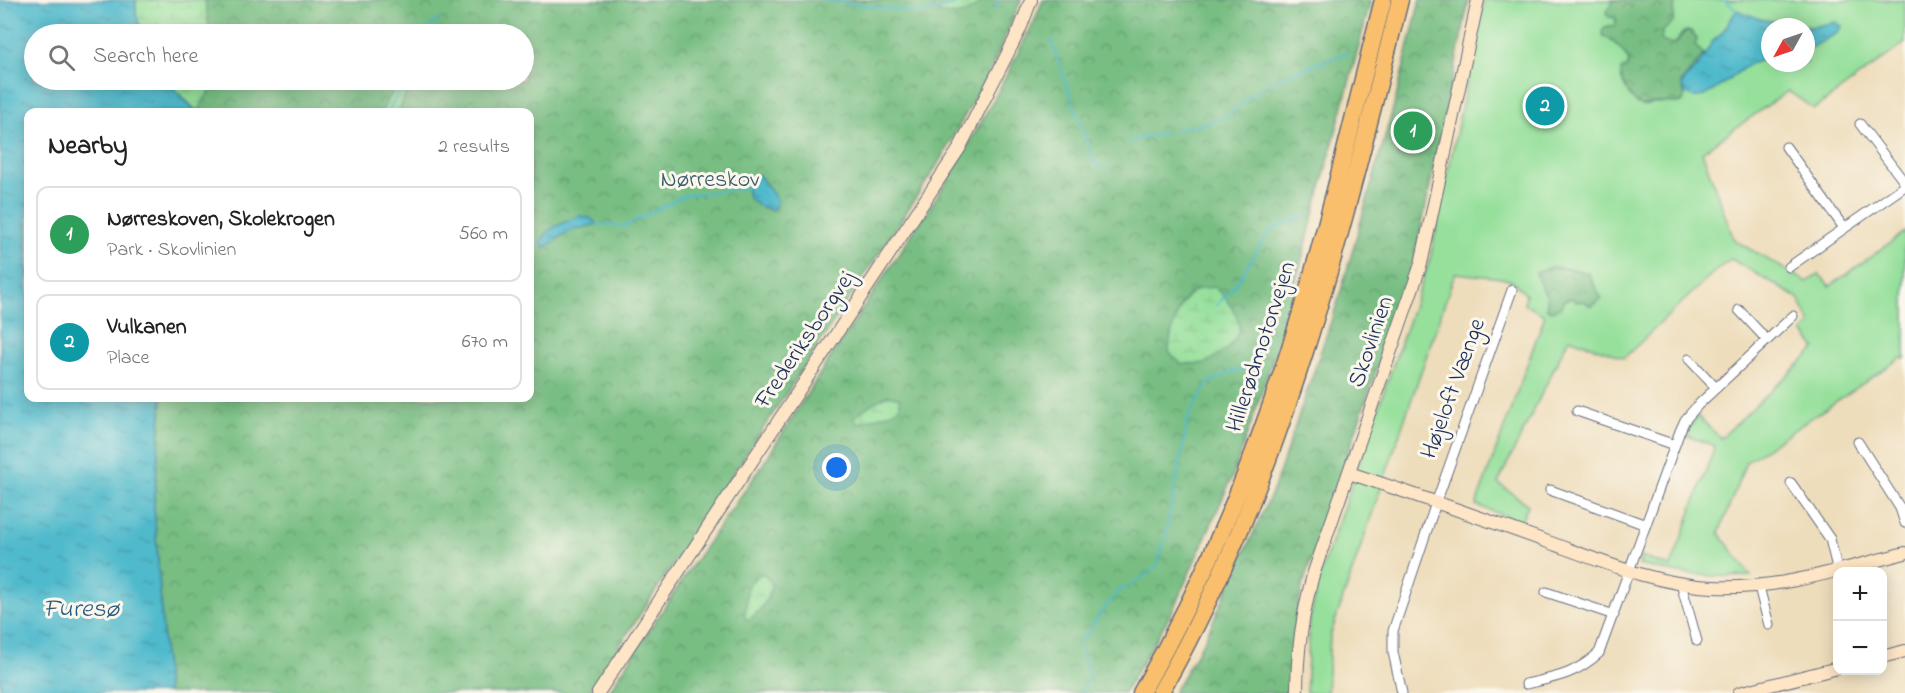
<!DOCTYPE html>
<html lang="en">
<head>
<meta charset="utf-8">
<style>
	body { margin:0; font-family:"Indie Flower",sans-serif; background:#f6f6f6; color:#222 }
	.controls { position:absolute; right:18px; bottom:18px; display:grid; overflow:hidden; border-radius:12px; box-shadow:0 3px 15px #0003 }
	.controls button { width:54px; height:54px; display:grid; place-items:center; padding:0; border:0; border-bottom:2px solid #e0e0e0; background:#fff; color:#222; font:30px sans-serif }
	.compass { position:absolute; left:1761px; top:18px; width:54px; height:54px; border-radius:50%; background:#fff; box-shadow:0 3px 15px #0003; rotate:230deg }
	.you { position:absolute; left:837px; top:468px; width:21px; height:21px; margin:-15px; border:4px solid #fff; border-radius:50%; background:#1a73e8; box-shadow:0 0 0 9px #1a73e833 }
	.badge { display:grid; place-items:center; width:39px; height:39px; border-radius:50%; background:#b45309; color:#fff; font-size:20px; font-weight:700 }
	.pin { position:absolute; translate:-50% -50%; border:3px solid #fff; box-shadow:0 2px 6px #0006 }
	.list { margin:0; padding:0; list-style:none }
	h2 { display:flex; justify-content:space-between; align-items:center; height:78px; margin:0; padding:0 24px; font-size:26px }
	h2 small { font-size:20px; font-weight:400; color:#767676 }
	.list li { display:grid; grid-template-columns:39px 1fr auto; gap:18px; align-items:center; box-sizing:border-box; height:96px; margin:0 12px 12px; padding:0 12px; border:2px solid #e0e0e0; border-radius:12px }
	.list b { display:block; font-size:22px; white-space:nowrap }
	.list p { margin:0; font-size:20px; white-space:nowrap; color:#767676 }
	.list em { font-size:20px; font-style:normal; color:#767676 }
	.icon { flex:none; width:33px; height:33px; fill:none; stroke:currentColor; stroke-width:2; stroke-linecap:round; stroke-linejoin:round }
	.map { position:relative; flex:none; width:1905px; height:693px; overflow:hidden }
	.search { position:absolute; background:#fff; box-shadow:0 3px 15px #0003; left:24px; top:24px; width:510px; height:66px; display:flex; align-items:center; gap:15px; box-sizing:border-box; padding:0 21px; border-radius:33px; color:#767676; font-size:22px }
	.panel { position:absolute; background:#fff; box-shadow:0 3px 15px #0003; left:24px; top:108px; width:510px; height:294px; border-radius:12px }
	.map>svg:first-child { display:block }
</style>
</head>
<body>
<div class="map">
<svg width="1905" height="693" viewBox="0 0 1905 693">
	<defs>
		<pattern id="forest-crowns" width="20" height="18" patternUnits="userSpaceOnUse" patternTransform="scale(1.5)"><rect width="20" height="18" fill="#78be83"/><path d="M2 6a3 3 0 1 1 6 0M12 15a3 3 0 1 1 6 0" fill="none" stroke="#629b6e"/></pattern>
		<pattern id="wetland-marsh" width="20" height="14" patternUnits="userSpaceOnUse" patternTransform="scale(1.5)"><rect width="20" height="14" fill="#96e09b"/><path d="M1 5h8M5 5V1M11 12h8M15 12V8" fill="none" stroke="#81c088"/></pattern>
		<pattern id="water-ripples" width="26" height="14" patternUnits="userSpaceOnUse" patternTransform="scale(1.5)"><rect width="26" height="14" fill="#50bacc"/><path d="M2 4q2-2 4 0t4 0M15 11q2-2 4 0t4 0" fill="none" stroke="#4298a9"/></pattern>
	</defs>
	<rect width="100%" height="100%" fill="#fbf7ec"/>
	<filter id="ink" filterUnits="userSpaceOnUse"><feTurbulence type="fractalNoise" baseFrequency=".0167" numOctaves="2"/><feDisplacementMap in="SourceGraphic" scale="12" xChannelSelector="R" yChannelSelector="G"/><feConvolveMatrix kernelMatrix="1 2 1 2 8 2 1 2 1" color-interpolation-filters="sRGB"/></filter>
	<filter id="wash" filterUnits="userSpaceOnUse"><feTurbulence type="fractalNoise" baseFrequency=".008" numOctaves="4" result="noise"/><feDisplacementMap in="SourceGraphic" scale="24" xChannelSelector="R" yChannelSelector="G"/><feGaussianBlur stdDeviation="1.35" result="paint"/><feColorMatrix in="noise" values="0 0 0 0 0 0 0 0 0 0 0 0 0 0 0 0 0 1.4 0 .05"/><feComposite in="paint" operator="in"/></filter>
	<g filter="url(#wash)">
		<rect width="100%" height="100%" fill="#edb"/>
		<path fill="#96e09b" stroke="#58887c" stroke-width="1.5" fill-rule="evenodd" d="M1484,0h421v43l-91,66 -26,-18 -86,61 32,88 73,42 12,-8 11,12 75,-54v127l-4,-1 -155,104 -27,71 32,43c-42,2 -72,-2 -112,-11l2,-8 30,10 44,-121 -30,-11 12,-19 24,22 95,-90 -13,-16 8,-8 -13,-26 -67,-39 -18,14 -89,85 -55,-20 -71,145 30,22 -7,17 -45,-17 69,-190 -21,-11 2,-9 -12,-13 -12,-4 -47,-5 -125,363 -3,57h-21l4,-75 10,-43 110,-316zM1770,27h36v36h-36z"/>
		<path fill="url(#forest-crowns)" stroke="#4a7670" stroke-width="1.5" d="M136,0h885l-29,67 -56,100 -348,526h-421l-13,-187 8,-108h368v-286h-333l-32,-32h359v-46h-382z
			M1043,0h328l-88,330 -50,145 -62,139 -47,79h-516l89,-135 63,-89 63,-100 128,-194 44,-78 39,-75z
			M1420,0h49l-54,257 -113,330 -8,42 -3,64h-118l30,-50 71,-155 65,-190 57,-200z
			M1613,0h62l-2,22 -11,10 -1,8c6,4 10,5 16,2 4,-7 6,-13 15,-11l5,8 -2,7 9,8 -23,29 4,12 -2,7c-10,2 -18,0 -28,1 -5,0 -9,4 -14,2 -11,-3 -21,-25 -20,-35l6,-3 2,-6c-6,-11 -14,-20 -26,-25l-1,-5 3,-4 11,-2 -1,-8h-6l-3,-3z
			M1552,267l15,1 21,5 13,25 -10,8 -7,-5 -8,1 -4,-4 -8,2 -4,8 -9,3 -4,-2v-12l-11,-21v-4z"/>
		<path fill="url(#wetland-marsh)" stroke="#58887c" stroke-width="1.5" d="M136,0h69l5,34h-68l-6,-20z
			M960,0h22c-11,15 -27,17 -44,13l4,-5 12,-3z
			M165,80h50l-17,32z
			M397,80h14l-12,32h-18l12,-21z
			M1214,287c9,6 25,28 25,39 0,13 -12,24 -22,30 -3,2 -8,6 -12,7 -8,2 -14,-1 -23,2l-13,-13c1,-18 8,-51 25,-61 5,-3 14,-3 20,-4z
			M888,395l12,3v9l-10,6 -32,10 -5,-5 18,-14z
			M763,573l9,11c-4,16 -10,26 -23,36l-5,-3c6,-17 -4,-34 19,-44z"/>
		<path fill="url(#water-ripples)" stroke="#367495" stroke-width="1.5" d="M0,0h136v14l6,20h-108v46h131l32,32h-169v286h134l-8,108 13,187h-167z
			M1737,10l23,9 34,6 17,2 25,-5 6,4 -5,7 -31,18v-24h-36v33c-9,0 -16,1 -23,6 -13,7 -43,40 -59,29 -5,-3 -6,-7 -6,-12l18,-20 12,-21 9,-8z
			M752,175h7l19,26 -5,9 -14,-4 -11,-9 -1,-9z
			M579,216l11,2 7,6 -30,8 -21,15 -5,-3c4,-16 24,-22 38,-28z"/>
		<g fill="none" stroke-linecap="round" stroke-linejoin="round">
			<path stroke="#50bacc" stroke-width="2" d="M822,0l99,13 33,-8 7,-5
				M1725,0l12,10
				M995,10l4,-10
				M423,34l16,-15
				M1051,40l44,125 11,2
				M388,112l18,-32
				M1175,130l48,-11 46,-37 79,-30
				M1129,141l37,-9
				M597,224l28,2 60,-31 62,-7
				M530,250l11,-6
				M1216,306l20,-22 34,-54 35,-14
				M1083,693v-3l6,-16 -11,-32 10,-9 13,-21 20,-23 13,-5 23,-18 9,-32 23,-119 19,-32 25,-12 26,-4"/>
		</g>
	</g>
	<g filter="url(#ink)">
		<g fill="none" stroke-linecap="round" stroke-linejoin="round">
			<g stroke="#656c7f" stroke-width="11">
				<path id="street" d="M1860,124l45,59
					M1786,147l58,81
					M1789,267l116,-81
					M1739,310l28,30
					M1689,359l27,29
					M1577,411l98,34
					M1858,442l42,66 5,15
					M1791,483l39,56 8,33
					M1550,490l96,35
					M1681,584l16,57
					M1759,587l10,38
					M1546,592l68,23
					M1526,684c31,-7 48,-9 73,-31l81,-222 5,-11 13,-15 95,-89
					M1402,693l-9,-41v-21l43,-128 76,-213"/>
			</g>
			<g stroke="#656c7f" stroke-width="14">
				<path id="secondary" d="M1349,473c68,22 135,46 202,70 52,19 106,42 162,44 66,3 129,-18 192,-34
					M1882,657l23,-6
					M598,693l361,-544 61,-120 11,-29
					M1297,693c0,-41 5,-78 16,-118l108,-311 57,-264
					M1739,693l99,-25"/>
			</g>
			<g stroke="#656c7f" stroke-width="19">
				<path id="highway" d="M1141,693c60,-105 108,-218 145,-333 39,-118 66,-240 97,-360
					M1160,693c124,-216 180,-455 240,-693"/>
			</g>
			<use href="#street" stroke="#fff" stroke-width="9"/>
			<use href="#secondary" stroke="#fde5c5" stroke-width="12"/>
			<use href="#highway" stroke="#f9bf6d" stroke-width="16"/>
		</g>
	</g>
	<g text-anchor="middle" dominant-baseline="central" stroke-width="6" stroke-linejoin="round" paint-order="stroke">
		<g font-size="24" fill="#3a5b6d" stroke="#fbf7ec">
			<text x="710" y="180">Nørreskov</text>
		</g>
		<g font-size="24" fill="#1b2f5e" stroke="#fbf7ec">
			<text transform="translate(806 340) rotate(-56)">Frederiksborgvej</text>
			<text transform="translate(1372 342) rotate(-71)">Skovlinien</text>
			<text transform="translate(1262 347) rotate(-72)">Hillerødmotorvejen</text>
			<text transform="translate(1454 389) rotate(-70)">Højeloft Vænge</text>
		</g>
		<g font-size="26" font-style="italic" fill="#2b597f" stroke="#fbf7ec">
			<text x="81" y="610">Furesø</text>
		</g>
	</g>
</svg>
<div class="controls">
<button>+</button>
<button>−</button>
</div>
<svg class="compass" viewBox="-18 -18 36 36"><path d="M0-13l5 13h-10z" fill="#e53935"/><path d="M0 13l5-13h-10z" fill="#767676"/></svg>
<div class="you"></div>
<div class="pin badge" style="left:1413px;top:131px;background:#2e9e5b">1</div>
<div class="pin badge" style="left:1545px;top:106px;background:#0f9aa8">2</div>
<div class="search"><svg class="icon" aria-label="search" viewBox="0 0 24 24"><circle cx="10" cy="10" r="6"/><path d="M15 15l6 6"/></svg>Search here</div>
<section class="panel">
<h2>Nearby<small>2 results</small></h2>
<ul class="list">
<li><span class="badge" style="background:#2e9e5b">1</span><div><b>Nørreskoven, Skolekrogen</b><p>Park · Skovlinien</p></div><em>560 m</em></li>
<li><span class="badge" style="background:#0f9aa8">2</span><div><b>Vulkanen</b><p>Place</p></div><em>670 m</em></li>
</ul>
</section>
</div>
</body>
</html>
